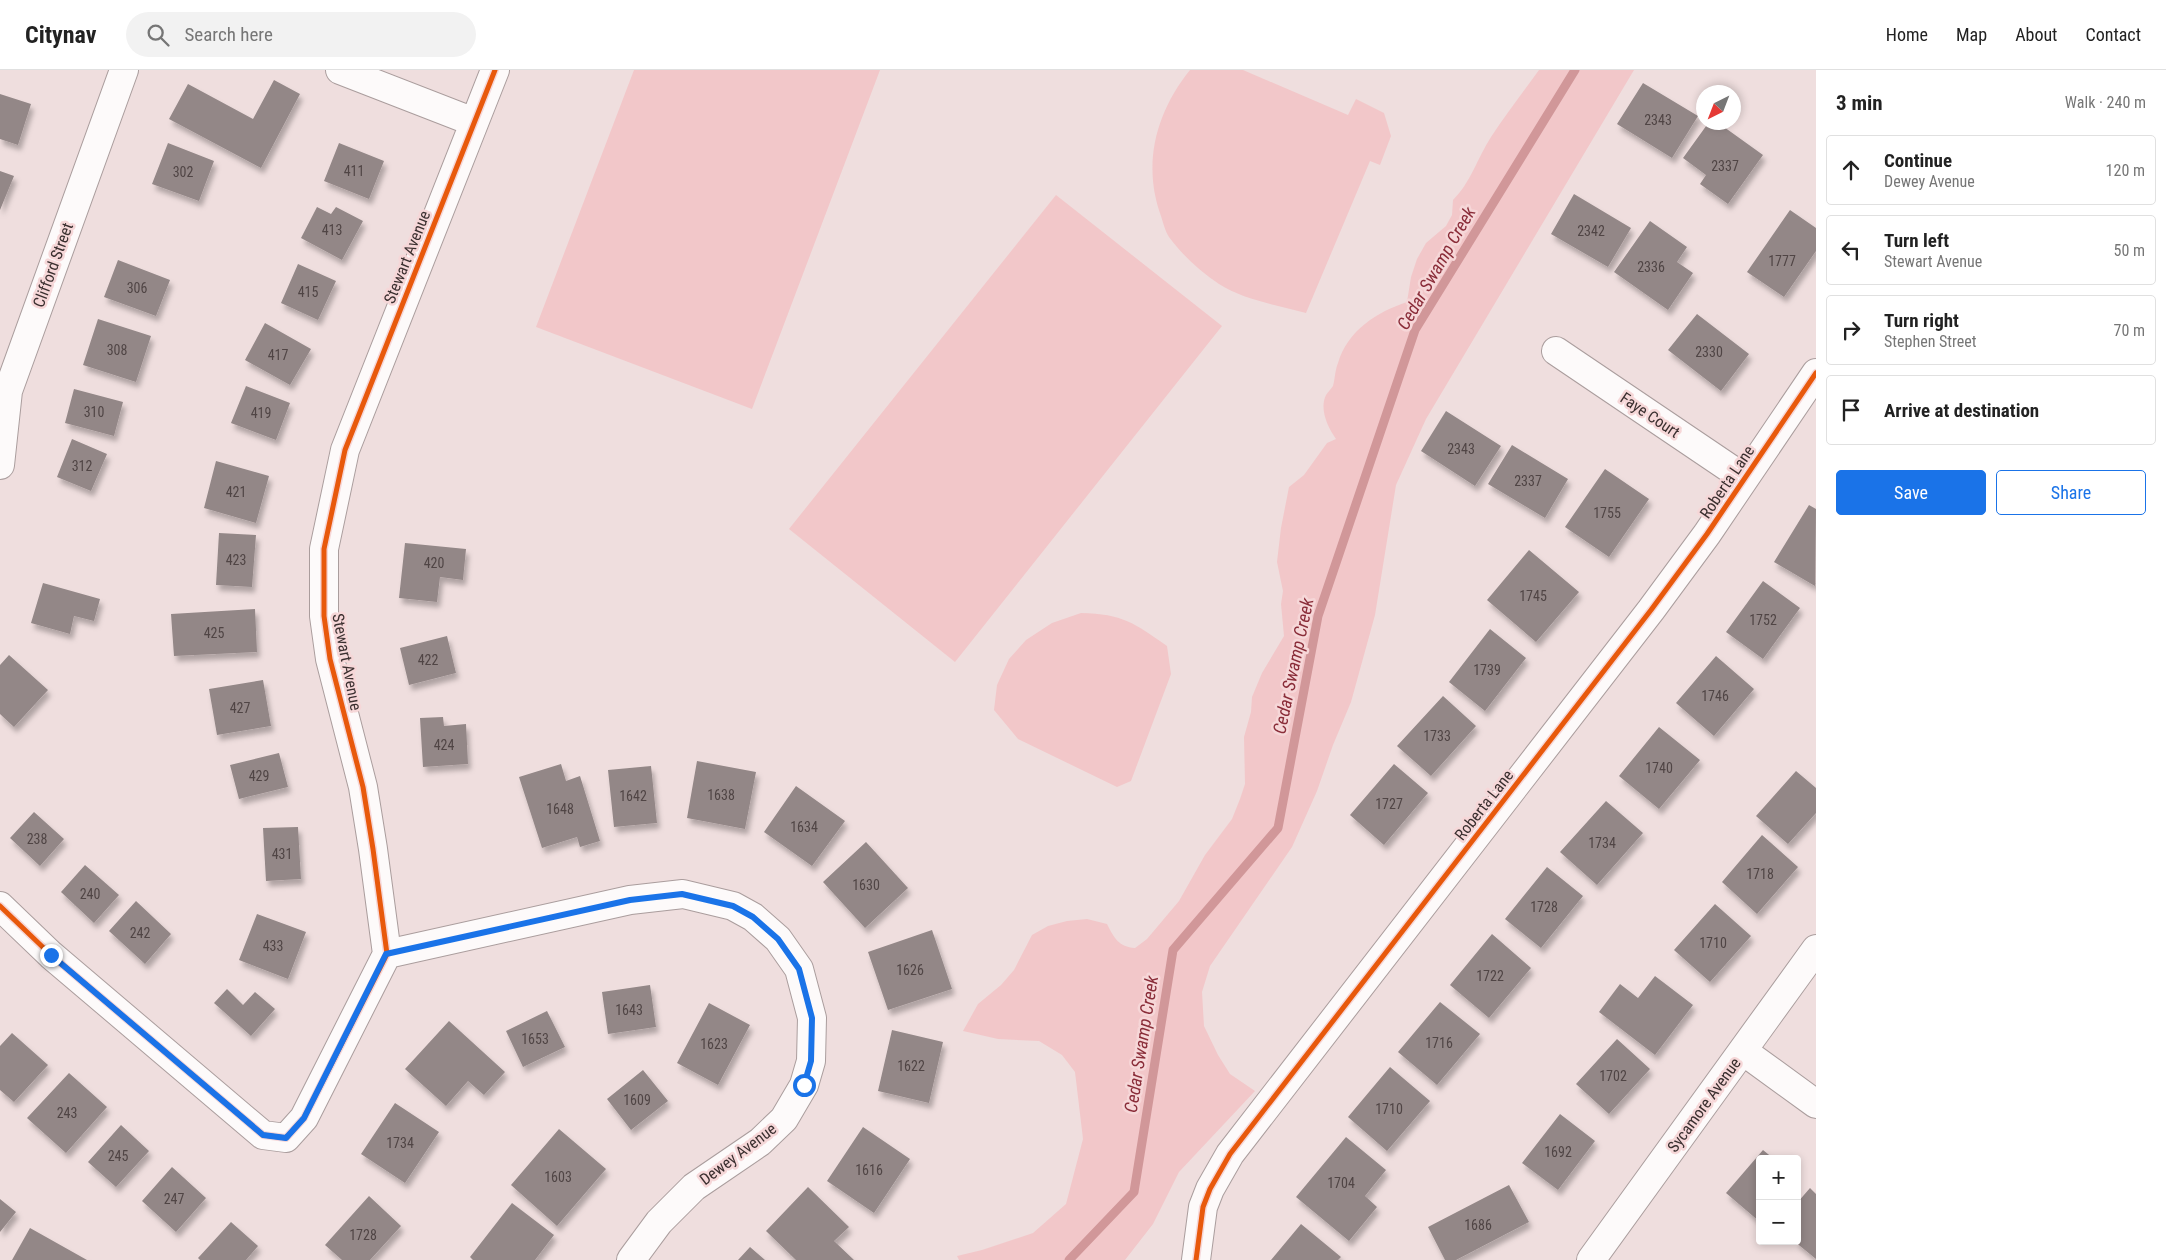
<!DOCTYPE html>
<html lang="en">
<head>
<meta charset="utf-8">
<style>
	body { margin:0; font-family:"Roboto Condensed",sans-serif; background:#f2f2f2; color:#222 }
	.controls { position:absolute; right:15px; bottom:15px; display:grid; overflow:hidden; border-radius:5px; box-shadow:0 2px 8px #0003 }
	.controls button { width:45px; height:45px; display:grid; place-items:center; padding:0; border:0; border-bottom:1px solid #e0e0e0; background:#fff; color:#222; font:25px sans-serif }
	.compass { position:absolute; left:1696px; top:15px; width:45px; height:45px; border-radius:50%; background:#fff; box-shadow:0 2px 8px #0003; rotate:222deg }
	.stop { position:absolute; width:15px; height:15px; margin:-11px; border:4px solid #1a73e8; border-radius:50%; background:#fff }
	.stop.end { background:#1a73e8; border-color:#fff; box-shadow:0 1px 5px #0008 }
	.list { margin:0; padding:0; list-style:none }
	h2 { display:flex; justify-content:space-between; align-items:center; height:65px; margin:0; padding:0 20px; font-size:21px }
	h2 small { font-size:16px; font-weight:400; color:#767676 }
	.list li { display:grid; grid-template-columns:32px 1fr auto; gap:15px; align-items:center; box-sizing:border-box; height:70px; margin:0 10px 10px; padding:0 10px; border:1px solid #e0e0e0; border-radius:5px }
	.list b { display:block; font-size:19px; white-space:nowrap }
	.list p { margin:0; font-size:16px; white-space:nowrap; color:#767676 }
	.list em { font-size:16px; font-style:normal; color:#767676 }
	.actions { display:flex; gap:10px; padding:15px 20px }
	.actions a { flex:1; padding:11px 0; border:1px solid #1a73e8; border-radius:5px; text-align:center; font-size:18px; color:#1a73e8 }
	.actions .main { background:#1a73e8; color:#fff }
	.icon { flex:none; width:28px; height:28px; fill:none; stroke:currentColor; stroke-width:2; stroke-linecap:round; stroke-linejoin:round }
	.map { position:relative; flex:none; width:1816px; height:1190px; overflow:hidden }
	header { display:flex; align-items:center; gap:30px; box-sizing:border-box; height:70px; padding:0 25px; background:#fff; border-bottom:1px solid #e0e0e0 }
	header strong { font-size:24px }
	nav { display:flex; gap:28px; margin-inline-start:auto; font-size:18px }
	.search { width:350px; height:45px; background:#f2f2f2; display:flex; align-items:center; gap:12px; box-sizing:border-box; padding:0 18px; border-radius:28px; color:#767676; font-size:19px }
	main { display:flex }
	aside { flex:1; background:#fff }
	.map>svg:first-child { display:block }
</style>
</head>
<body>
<header>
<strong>Citynav</strong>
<div class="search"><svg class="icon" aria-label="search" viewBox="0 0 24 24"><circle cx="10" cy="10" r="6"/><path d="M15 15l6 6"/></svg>Search here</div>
<nav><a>Home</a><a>Map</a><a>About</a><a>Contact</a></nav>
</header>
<main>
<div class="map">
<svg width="1816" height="1190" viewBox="0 0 1816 1190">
	<defs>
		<filter id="shadow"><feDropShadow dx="3" dy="5.5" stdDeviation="2.5" flood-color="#0004"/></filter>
	</defs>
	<rect width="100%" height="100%" fill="#efdede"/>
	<path fill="#f2c7c9" d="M634,0h246l-128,339 -216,-82z
		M1190,0h53l105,45 8,-16 28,14 7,23 -11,29 -10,-4 -64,152c-29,-8 -62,-13 -87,-29 -19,-13 -36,-28 -50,-47 -4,-6 -6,-15 -8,-21 -19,-52 -5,-104 29,-146z
		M1539,0h95l-208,349 -30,66 -21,130 -24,87 -18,43 -16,46 -25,56 -82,119 -8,26 2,34 14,29 12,19 25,17 -76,81 -26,52 -28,36h-166l-2,-4 25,-6 51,-17 33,-29 17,-65 -8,-67 -13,-17 -23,-14 -41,-2 -35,-8 15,-27 23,-19 13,-15 18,-35 16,-9 19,-5 20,-2 20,5c7,14 12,23 28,24l12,-9 32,-38 26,-46 27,-36 8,-20 5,-15 -1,-47 7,-25 1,-15 10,-24 22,-37 -3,-32 2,-13 -6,-29 4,-34 8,-41 15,-12 23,-32 9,-4c-8,-11 -17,-30 -10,-44 2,-3 5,-6 7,-9 2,-7 2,-16 5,-23 10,-33 39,-51 69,-61l4,-25 6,-18 9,-16 20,-17 6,-11 1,-15c18,-18 24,-41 38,-63 15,-23 32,-45 48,-67z
		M1056,125l166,131 -267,336 -166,-133z
		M1081,543c42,1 53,10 86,33l4,28 -40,107 -14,6 -99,-48 -24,-29 3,-25 12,-26 17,-19 26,-17z"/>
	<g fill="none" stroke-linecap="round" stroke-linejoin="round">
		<path stroke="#d19799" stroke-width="9" d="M1069,1190l65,-68 39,-242 105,-122 40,-212 97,-286 160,-260"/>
	</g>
	<path fill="#938787" filter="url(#shadow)" d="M274,10l26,14 -39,74 -92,-49 19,-35 65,35z
		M1643,13l55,33 -26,42 -55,-34z
		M0,24l31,10 -13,41 -18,-6z
		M1709,52h8l46,33 -35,49 -28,-20 6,-9 -23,-17z
		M168,73l46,18 -15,40 -47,-17z
		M339,73l45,18 -15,38 -45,-18z
		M0,101l14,5 -14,34z
		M1574,124l57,34 -23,39 -57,-33z
		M317,137l14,7 5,-7 27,14 -21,39 -41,-22z
		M1790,140l26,18v23l-32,46 -37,-25z
		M1650,151l37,26 -10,15 16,11 -25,37 -54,-38z
		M118,190l52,20 -14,36 -52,-19z
		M298,194l38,17 -18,39 -37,-17z
		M1697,244l52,40 -28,37 -53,-41z
		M98,249l53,17 -15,46 -53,-17z
		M265,253l46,26 -21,36 -45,-25z
		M246,316l44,17 -14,37 -45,-17z
		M74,319l49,13 -9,34 -49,-13z
		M1446,341l55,35 -26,40 -54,-35z
		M72,369l35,15 -16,37 -34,-14z
		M1512,375l56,34 -23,39 -57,-34z
		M216,391l53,15 -13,47 -52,-15z
		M1605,399l44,30 -40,58 -44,-30z
		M1809,435l7,4 -1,77 -41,-24z
		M219,463l37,2 -4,52 -36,-2z
		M405,473l61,6 -3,31 -23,-3 -3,25 -38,-4z
		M1529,480l50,42 -43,50 -49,-42z
		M1763,511l37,27 -37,51 -37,-27z
		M43,513l57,16 -6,22 -20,-5 -4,18 -39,-11z
		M255,539l2,43 -83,4 -3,-42z
		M1490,559l36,29 -41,53 -36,-29z
		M447,566l9,37 -47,12 -9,-37z
		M9,585l39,35 -34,37 -14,-13v-49z
		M1716,586l38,33 -40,47 -38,-33z
		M263,610l8,46 -54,9 -8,-46z
		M1443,626l33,30 -45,50 -34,-30z
		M443,647l1,9 22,-2 2,40 -45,3 -3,-49z
		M1659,657l41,33 -41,49 -40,-33z
		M279,683l9,34 -49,12 -9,-34z
		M697,691l59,11 -11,57 -58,-11z
		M561,694l5,17 14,-5 20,65 -20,6 -3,-10 -35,11 -23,-71z
		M1394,694l34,29 -44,52 -34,-30z
		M651,696l6,57 -43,4 -6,-57z
		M1796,701l20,17v25l-28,31 -32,-28z
		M796,716l49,35 -33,45 -48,-34z
		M1606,731l37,32 -46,52 -37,-33z
		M34,742l30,27 -24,27 -30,-28z
		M298,757l3,52 -35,2 -3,-53z
		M1762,765l36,32 -41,47 -35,-32z
		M866,772l42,46 -43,40 -42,-46z
		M85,795l34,30 -25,28 -33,-31z
		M1547,797l36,29 -42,52 -36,-29z
		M136,831l35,33 -26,30 -36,-33z
		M1715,834l36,32 -41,46 -36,-32z
		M257,844l49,18 -18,47 -49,-19z
		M932,860l20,59 -64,21 -20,-58z
		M1492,864l39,34 -42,50 -39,-33z
		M1655,906l38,29 -38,50 -56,-43 21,-28 18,14z
		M650,915l6,42 -48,7 -6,-42z
		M227,919l16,16 12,-13 20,17 -24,27 -37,-33z
		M1440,932l40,32 -43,51 -39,-33z
		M709,933l41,22 -32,60 -41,-22z
		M547,941l18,36 -42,20 -17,-36z
		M449,951l56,51 -21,23 -16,-14 -22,25 -41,-37z
		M892,960l51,12 -14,61 -51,-12z
		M12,963l36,32 -34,37 -14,-12v-44z
		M1617,969l33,30 -41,45 -33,-30z
		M1390,997l40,34 -43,50 -39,-34z
		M643,1000l25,31 -37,29 -24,-31z
		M69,1003l38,34 -41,46 -39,-35z
		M395,1033l44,29 -34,51 -44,-29z
		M1560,1044l35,27 -37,49 -36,-27z
		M121,1055l28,26 -33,36 -28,-25z
		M863,1057l47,32 -36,54 -47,-32z
		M559,1059l47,40 -49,57 -46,-41z
		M1346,1067l40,33 -21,26 12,11 -28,34 -53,-44z
		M1763,1080l11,9h-14v63l-34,-29z
		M172,1097l34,31 -30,34 -34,-31z
		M1509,1115l20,37 -73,38h-11l-17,-33z
		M808,1117l41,40 -15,14 20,19h-58l-30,-29z
		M1810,1118l6,6v65l-22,-18h3v-38z
		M369,1126l32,30 -31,34h-28l-17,-15z
		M0,1129l16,13 -16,20z
		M512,1133l42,32 -19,25h-62l-3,-3z
		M231,1152l27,24 -12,14h-46l-2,-2z
		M1301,1154l40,33 -3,3h-67z
		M30,1158l57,32h-75z
		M750,1177l15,13h-27z"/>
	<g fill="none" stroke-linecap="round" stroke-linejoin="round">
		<g stroke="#aa9d9d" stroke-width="30">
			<path id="minor" d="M340,0l134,52
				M1556,281l188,127
				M0,395l8,-74 116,-321
				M0,836l51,49 212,180 23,3 18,-20 83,-164 -14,-105 -10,-62 -33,-128 -6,-43v-67l21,-99 150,-380
				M387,884l243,-54 53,-6 50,12 20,11 25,22 21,30 13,49 -1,43 -7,24 -20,34 -24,23 -66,45 -35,35 -28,38
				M1743,981l73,53
				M1196,1190l7,-53 7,-18 20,-35 421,-544 56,-76 109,-161
				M1591,1190l225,-311"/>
		</g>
		<use href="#minor" stroke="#fdfafa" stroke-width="28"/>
		<g stroke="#f6d7d8" stroke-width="8">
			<path id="cycleway" d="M0,836l51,49 212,180 23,3 18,-20 83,-164 -14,-105 -10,-62 -33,-128 -6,-43v-67l21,-99 150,-380
				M1196,1190l7,-53 7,-18 20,-35 421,-544 56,-76 109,-161"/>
		</g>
		<use href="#cycleway" stroke="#e8590c" stroke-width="5"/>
	</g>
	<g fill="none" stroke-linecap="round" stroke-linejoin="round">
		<path stroke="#1a73e8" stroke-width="6" d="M51,885l212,180 23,3 18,-20 82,-164 244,-54 52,-6 51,12 20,11 25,22 21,30 13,49 -1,43 -7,24"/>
	</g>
	<g text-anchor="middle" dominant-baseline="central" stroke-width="5" stroke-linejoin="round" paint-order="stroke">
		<g font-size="14" fill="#504545">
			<text x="1658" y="50">2343</text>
			<text x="1725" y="96">2337</text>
			<text x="354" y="101">411</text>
			<text x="183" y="102">302</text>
			<text x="332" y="160">413</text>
			<text x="1591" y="161">2342</text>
			<text x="1782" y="191">1777</text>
			<text x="1651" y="197">2336</text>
			<text x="137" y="218">306</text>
			<text x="308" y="222">415</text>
			<text x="117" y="280">308</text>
			<text x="1709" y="282">2330</text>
			<text x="278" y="285">417</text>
			<text x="94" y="342">310</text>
			<text x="261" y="343">419</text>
			<text x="1461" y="379">2343</text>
			<text x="82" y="396">312</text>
			<text x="1528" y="411">2337</text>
			<text x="236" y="422">421</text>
			<text x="1607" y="443">1755</text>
			<text x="236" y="490">423</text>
			<text x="434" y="493">420</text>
			<text x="1533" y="526">1745</text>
			<text x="1763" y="550">1752</text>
			<text x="214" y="563">425</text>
			<text x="428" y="590">422</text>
			<text x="1487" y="600">1739</text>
			<text x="1715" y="626">1746</text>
			<text x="240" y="638">427</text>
			<text x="1437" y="666">1733</text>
			<text x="444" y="675">424</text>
			<text x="1659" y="698">1740</text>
			<text x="259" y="706">429</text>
			<text x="721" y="725">1638</text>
			<text x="633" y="726">1642</text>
			<text x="1389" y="734">1727</text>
			<text x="560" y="739">1648</text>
			<text x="804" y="757">1634</text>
			<text x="37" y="769">238</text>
			<text x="1602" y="773">1734</text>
			<text x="282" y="784">431</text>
			<text x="1760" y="804">1718</text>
			<text x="866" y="815">1630</text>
			<text x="90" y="824">240</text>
			<text x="1544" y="837">1728</text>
			<text x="140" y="863">242</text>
			<text x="1713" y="873">1710</text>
			<text x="273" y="876">433</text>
			<text x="910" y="900">1626</text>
			<text x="1490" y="906">1722</text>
			<text x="629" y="940">1643</text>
			<text x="535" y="969">1653</text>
			<text x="1439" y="973">1716</text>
			<text x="714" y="974">1623</text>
			<text x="911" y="996">1622</text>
			<text x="1613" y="1006">1702</text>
			<text x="637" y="1030">1609</text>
			<text x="1389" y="1039">1710</text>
			<text x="67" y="1043">243</text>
			<text x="400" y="1073">1734</text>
			<text x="1558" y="1082">1692</text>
			<text x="118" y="1086">245</text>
			<text x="869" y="1100">1616</text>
			<text x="558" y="1107">1603</text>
			<text x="1341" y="1113">1704</text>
			<text x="174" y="1129">247</text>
			<text x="1478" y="1155">1686</text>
			<text x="363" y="1165">1728</text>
		</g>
		<g font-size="16" fill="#3a2f2f" stroke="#f6d7d8">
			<text transform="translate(407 187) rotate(-68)">Stewart Avenue</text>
			<text transform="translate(53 195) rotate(-70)">Clifford Street</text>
			<text transform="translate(1650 345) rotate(34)">Faye Court</text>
			<text transform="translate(1727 412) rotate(-56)">Roberta Lane</text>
			<text transform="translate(347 592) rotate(79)">Stewart Avenue</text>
			<text transform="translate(1484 735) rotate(-52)">Roberta Lane</text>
			<text transform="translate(1704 1035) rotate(-54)">Sycamore Avenue</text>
			<text transform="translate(738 1084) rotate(-37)">Dewey Avenue</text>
		</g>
		<g font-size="18" font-style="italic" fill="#8a2d39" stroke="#f6d7d8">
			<text transform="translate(1436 198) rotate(-60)">Cedar Swamp Creek</text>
			<text transform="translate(1293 596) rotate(-78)">Cedar Swamp Creek</text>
			<text transform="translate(1141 974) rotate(-81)">Cedar Swamp Creek</text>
		</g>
	</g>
</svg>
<div class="controls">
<button>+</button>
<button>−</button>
</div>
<svg class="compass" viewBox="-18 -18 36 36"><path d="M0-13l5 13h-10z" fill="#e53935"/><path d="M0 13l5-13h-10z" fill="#767676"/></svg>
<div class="stop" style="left:804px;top:1015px"></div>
<div class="stop end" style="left:51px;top:885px"></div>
</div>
<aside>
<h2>3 min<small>Walk · 240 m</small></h2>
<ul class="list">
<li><svg class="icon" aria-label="ahead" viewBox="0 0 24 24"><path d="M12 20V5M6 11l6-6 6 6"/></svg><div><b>Continue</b><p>Dewey Avenue</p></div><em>120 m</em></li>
<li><svg class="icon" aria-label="left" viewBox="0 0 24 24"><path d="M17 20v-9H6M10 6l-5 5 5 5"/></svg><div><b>Turn left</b><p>Stewart Avenue</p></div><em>50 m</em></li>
<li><svg class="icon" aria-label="right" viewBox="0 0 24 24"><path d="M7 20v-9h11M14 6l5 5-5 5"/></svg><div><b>Turn right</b><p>Stephen Street</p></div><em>70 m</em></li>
<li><svg class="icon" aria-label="arrive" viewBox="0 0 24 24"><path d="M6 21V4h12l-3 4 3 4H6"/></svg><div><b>Arrive at destination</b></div></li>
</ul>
<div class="actions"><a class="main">Save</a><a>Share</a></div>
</aside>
</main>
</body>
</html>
